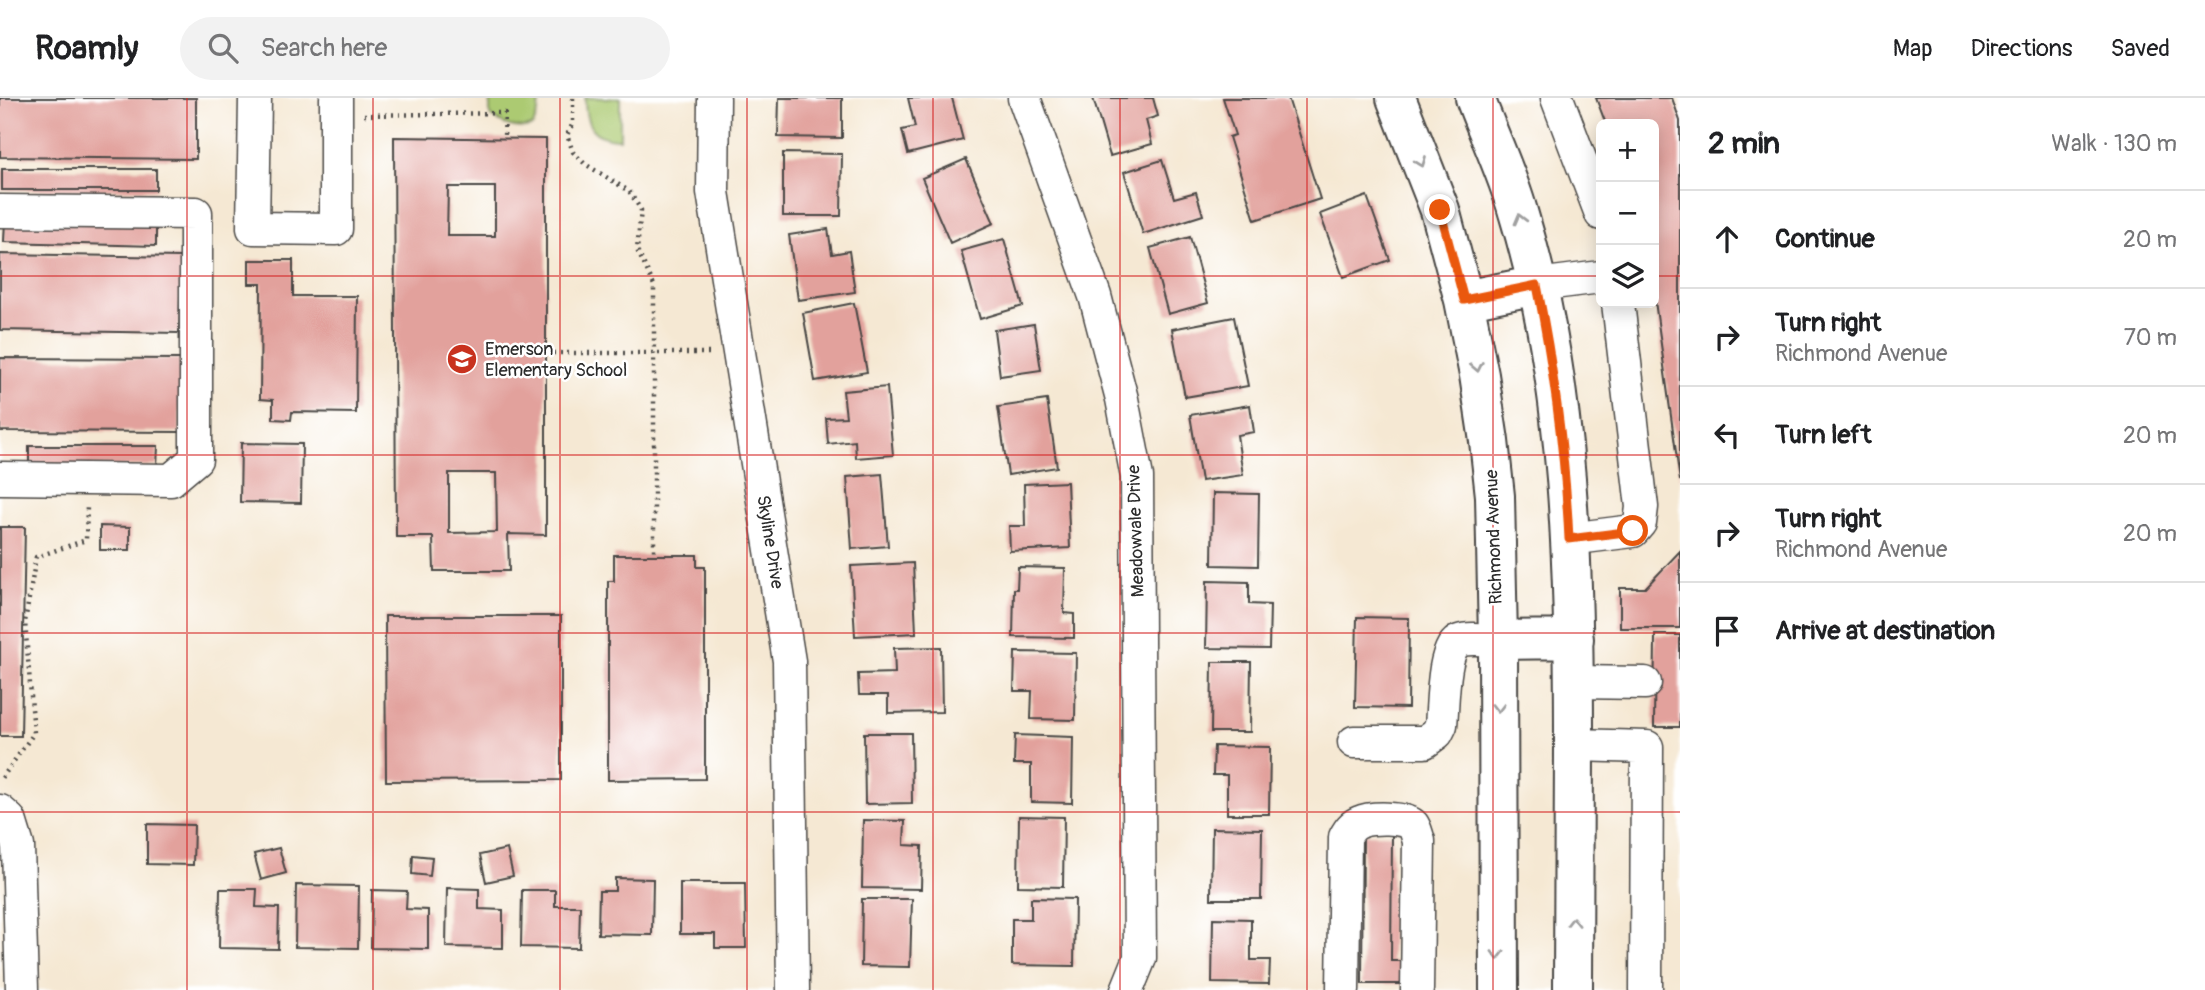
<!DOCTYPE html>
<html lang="en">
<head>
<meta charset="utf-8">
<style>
	body { margin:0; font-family:Pangolin,sans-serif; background:#f2f2f2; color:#202124 }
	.controls { position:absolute; right:21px; top:21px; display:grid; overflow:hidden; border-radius:10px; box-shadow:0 4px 18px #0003 }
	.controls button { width:63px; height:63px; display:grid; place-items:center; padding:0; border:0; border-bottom:2px solid #e0e0e0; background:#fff; color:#202124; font:35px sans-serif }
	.stop { position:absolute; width:21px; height:21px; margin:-16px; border:5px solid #ea580c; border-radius:50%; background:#fff }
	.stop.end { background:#ea580c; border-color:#fff; box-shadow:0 2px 7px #0008 }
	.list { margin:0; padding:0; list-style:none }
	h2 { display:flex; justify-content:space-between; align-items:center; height:91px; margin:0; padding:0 28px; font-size:30px }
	h2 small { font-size:23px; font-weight:400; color:#757577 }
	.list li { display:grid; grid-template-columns:46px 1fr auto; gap:21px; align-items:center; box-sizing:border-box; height:98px; padding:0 28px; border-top:2px solid #e0e0e0 }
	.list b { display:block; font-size:26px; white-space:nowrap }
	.list p { margin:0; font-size:23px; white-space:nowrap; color:#757577 }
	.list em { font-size:23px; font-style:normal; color:#757577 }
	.icon { flex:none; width:38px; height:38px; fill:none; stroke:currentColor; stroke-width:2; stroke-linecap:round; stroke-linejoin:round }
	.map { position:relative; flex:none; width:1680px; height:892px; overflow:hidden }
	header { display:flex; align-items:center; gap:42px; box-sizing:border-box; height:98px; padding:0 35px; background:#fff; border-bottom:2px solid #e0e0e0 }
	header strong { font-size:33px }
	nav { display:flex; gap:38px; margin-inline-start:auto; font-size:24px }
	.search { width:490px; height:63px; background:#f2f2f2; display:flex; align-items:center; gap:18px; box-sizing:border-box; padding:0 24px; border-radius:38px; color:#757577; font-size:26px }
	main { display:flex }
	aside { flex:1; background:#fff }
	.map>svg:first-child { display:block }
</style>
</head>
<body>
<header>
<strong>Roamly</strong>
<div class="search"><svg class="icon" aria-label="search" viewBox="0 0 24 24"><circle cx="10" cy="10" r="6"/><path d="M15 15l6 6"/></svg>Search here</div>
<nav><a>Map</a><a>Directions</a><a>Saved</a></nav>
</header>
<main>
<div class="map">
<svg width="1680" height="892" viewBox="0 0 1680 892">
	<rect width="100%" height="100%" fill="#fff"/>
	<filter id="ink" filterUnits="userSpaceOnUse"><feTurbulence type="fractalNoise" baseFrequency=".0143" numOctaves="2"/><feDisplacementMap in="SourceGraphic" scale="14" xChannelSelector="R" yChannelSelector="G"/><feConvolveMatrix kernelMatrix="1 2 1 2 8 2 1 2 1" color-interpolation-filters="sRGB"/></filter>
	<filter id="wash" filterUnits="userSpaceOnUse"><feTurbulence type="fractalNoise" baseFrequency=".00686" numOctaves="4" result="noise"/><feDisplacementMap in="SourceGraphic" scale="28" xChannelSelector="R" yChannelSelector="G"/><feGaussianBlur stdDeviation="1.57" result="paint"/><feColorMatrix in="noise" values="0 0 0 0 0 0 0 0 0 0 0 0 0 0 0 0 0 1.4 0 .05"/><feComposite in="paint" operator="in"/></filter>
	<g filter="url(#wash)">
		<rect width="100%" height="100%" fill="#f5e8d3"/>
		<path fill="#acca72" stroke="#6c7a4e" stroke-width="2" d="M490,0h49l-1,14 -5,14c-15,5 -31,-1 -43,-11z
			M585,0h35v41c-29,0 -35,-15 -35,-41z"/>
		<g id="blocks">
			<path fill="#e2a19c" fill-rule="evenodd" d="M0,0h196v61l-196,-2z
				M779,0h63v40l-64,-1z
				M908,0h44l11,42 -55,14 -6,-24 13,-3z
				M1093,0h60l5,18 -12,4 6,24 -42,12z
				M1223,0h65l32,101 -65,21 -26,-83 6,-2z
				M1596,0h76l8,23v360l-26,-187v-170h-48z
				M394,39l152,2v396l-38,-1 1,37h-75l-1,-34h-37zM448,89h47v49h-48zM449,375h47l1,59 -48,1z
				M783,55l59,1 -1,62h-58z
				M966,61l28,64 -44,20 -28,-65z
				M1162,62l12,38 22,-6 7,23 -60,19 -19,-62z
				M2,71h154v21h-154z
				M1367,98l23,64 -47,17 -23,-63z
				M5,122l151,3v23l-152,-4z
				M828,131l4,25 17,-3 6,41 -57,8 -9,-65z
				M1190,139l18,66 -40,11 -18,-66z
				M1004,141l19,67 -43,13 -19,-68z
				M0,156l181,3 -2,76 -179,-3z
				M249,162h44v36h64l-1,117 -64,-1 -1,8 -18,-1v-19l-13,-1 1,-115h-12z
				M854,205l13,69 -52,9 -12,-68z
				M1234,219l14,69 -63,11 -13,-68z
				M1034,226l7,46 -41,6 -6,-46z
				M0,260l180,1v73l-180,-1z
				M887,289l6,68 -37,3 -1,-17 -27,3 -2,-26 20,-1 -3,-26z
				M1047,302l10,67 -49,8 -10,-68z
				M1250,307l4,27 -17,3 6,40 -42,6 -11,-66z
				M241,345l61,1 -1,59 -61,-1z
				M29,348h129l-1,20 -128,1z
				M882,376l6,72 -36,3 -5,-72z
				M1067,384l3,66 -60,3 -1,-25h16l-1,-42z
				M1213,395l46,1 -1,72 -46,-1z
				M100,428l30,1v23h-30z
				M0,429h25l-4,209h-21z
				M1680,453v77h-60v-40h25z
				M614,457h83v12h8v212l-97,1v-199h6z
				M913,465l3,70 -61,3 -4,-70z
				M1018,469l47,1 -1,45 10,1v24l-61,-1 1,-48h3z
				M1207,483l42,1v22l21,1 -1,44 -63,-1z
				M385,518h176v164l-175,1z
				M1357,519l52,1 -1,90 -53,-1z
				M1655,537h25v92h-26z
				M941,549l1,65 -54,1v-18h-29l-1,-21 37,-1 -1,-25z
				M1015,554l61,1 -1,67 -44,-1 1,-28h-18z
				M1212,564h39l-1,70h-39z
				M864,635h47l1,70 -47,1z
				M1015,637l58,2 -1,66 -41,-1v-38h-17z
				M1214,648l56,1 -1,67h-42v-39h-14z
				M1019,718l45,1 -1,70 -45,-1z
				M863,722l42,1 -1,24 18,1 -1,43 -59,-1z
				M147,726l47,1 -1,40 -46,-1z
				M1212,730l50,1 -1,70h-50z
				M1363,736h29l-1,127h14v23h-43z
				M279,750l7,25 -25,7 -7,-26z
				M507,751l6,27 -27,6 -6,-27z
				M413,757l19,2 -2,19 -18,-2z
				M615,780l38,1 -1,56 -54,-1 1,-43h16z
				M680,785h65l1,65h-31v-14h-35z
				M296,787l63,1 -1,62 -63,-1z
				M447,790l32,1v20l24,1v38l-57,-1z
				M220,791h37l-1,18 23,1 -1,41 -59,-1z
				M372,792l35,1 -1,18 22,1v39l-57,-1z
				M522,792h33v16h25l-1,42 -58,-1z
				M1031,800l44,1 -1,67 -62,-1v-46h19z
				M862,801h50l-2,68 -49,-1z
				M1213,820l38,1v41h19l-1,24 -57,-1z"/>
		</g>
	</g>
	<g filter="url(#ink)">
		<use href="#blocks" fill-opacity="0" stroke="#494744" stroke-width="2"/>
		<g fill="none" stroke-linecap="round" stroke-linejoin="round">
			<g stroke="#494744" stroke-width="35">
				<path id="minor" d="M255,0l-2,130 83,1v-131
					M714,0l-1,94 76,469 4,329
					M1024,0l71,198 27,103 15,78 3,481 -13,32
					M1557,0l44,116
					M0,113l196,2v246l-25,21 -171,-2
					M1537,187l64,-8
					M1569,441l64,-8 7,-8 2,-16 -24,-204
					M1574,584l71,1
					M1354,644h71l12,-9 4,-8c2,-17 1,-78 18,-84 11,-4 28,-1 39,-1
					M1574,647l73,2 -1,243
					M0,713l10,9 8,26 4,144
					M1343,892l2,-153c4,-7 7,-12 15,-15 10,-5 46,-5 53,3 3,4 4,11 6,16l-2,149"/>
			</g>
			<g stroke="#494744" stroke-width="42">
				<path id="major" d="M1396,0l44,112 24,90 15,75 10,66 6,55 3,144 1,350
					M1475,0c14,38 32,75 43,114 53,173 56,355 56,535 -1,81 -1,162 -1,243
					M1464,202l73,-15
					M1498,542l76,-1"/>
			</g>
			<path stroke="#494744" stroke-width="4.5" stroke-dasharray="2 5" stroke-linecap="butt" d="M573,0v25l-6,12 6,17 12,12 44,27 12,19 -4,40 17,35v270
				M364,17l141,-2 -1,24
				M546,255h167
				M2,680l32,-45 -9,-111 11,-65 50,-17 1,-35"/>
			<use href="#minor" stroke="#fff" stroke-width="32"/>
			<use href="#major" stroke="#fff" stroke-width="38"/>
		</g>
		<defs><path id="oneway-chevron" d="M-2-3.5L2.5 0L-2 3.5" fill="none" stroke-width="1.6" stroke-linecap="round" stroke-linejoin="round" transform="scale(1.75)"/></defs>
		<g stroke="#a0a0a0">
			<use href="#oneway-chevron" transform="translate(1421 64) rotate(69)"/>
			<use href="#oneway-chevron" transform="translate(1520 121) rotate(-105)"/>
			<use href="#oneway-chevron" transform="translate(1477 269) rotate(79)"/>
			<use href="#oneway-chevron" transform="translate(1498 610) rotate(90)"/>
			<use href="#oneway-chevron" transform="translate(1573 824) rotate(-90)"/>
			<use href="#oneway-chevron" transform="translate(1498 857) rotate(90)"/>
		</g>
	</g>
	<g fill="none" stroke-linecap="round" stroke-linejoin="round" filter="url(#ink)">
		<path stroke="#ea580c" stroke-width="9" d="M1440,112l24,90 73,-15c17,85 28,168 32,254l64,-8"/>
	</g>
	<path fill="none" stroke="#d62828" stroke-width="2" stroke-opacity="0.55" d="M187,0v892M373,0v892M560,0v892M747,0v892M933,0v892M1120,0v892M1307,0v892M1493,0v892M0,178h1601M1654,178h26M0,357h1680M0,535h1680M0,714h1680"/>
	<defs>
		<g id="school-disc" transform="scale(1.575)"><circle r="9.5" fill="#c8321e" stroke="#fff"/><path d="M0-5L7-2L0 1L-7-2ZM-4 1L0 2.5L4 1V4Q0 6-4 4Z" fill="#fff"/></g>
	</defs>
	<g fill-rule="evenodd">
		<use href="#school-disc" x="462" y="261"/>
	</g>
	<g text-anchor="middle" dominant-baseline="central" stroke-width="5" stroke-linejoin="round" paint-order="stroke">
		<g font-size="18" fill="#2b2b2b" stroke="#fff" text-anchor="start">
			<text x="485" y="251">Emerson<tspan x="485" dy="21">Elementary School</tspan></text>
		</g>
		<g font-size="18" fill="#2b2b2b" stroke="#fff">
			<text transform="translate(1136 433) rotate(-92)">Meadowvale Drive</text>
			<text transform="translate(1494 439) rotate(-92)">Richmond Avenue</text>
			<text transform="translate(770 444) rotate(81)">Skyline Drive</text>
		</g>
	</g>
</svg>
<div class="controls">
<button>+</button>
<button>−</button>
<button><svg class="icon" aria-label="layers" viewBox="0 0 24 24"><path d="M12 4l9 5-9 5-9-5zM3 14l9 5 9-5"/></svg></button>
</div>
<div class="stop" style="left:1633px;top:433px"></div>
<div class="stop end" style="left:1440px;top:112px"></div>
</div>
<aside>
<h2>2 min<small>Walk · 130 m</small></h2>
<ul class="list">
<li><svg class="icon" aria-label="ahead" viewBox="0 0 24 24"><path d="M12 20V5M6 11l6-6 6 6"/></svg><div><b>Continue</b></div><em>20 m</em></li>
<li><svg class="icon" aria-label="right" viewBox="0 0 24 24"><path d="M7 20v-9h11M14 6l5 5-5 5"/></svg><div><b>Turn right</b><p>Richmond Avenue</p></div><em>70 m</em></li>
<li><svg class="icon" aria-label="left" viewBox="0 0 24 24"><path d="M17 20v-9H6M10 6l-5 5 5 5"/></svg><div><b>Turn left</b></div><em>20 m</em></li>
<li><svg class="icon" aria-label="right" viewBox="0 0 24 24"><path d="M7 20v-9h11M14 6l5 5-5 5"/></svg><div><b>Turn right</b><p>Richmond Avenue</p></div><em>20 m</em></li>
<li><svg class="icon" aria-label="arrive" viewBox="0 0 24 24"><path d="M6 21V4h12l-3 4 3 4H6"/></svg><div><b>Arrive at destination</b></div></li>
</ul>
</aside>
</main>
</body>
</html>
